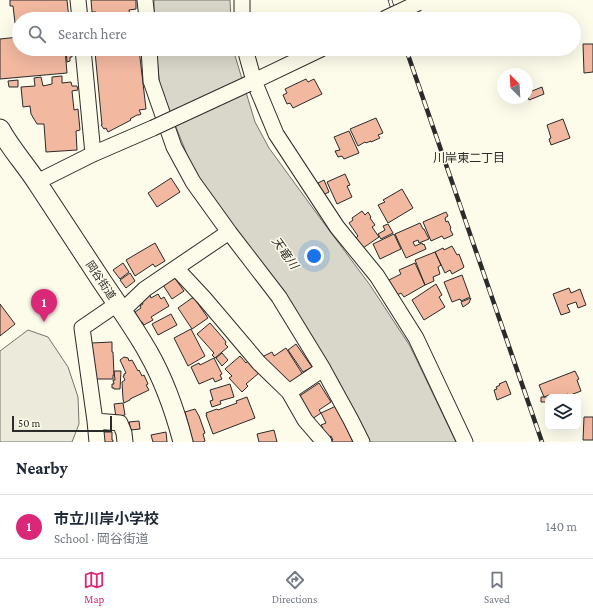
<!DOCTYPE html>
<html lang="en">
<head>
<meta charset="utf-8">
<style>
	body { margin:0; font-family:"Crimson Pro","Noto Sans JP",serif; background:#f2f2f3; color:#1f2937 }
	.controls { position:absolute; right:12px; bottom:12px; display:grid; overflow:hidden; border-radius:8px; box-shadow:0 4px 16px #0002 }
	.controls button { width:36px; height:36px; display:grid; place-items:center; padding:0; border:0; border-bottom:1px solid #e0e1e3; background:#fff; color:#1f2937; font:20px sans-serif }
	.compass { position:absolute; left:497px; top:68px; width:36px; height:36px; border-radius:50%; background:#fff; box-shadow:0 4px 16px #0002; rotate:336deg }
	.scale { position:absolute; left:12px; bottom:10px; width:100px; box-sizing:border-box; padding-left:4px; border:2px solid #2b2b2b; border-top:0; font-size:11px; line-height:14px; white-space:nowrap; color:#2b2b2b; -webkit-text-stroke:3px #fdfbea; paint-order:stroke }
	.you { position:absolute; left:314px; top:256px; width:14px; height:14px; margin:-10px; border:3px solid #fff; border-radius:50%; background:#1a73e8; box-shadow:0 0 0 6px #1a73e833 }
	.badge { display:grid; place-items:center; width:26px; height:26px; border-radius:50%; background:#db2777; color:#fff; font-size:13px; font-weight:700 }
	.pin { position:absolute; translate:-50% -33px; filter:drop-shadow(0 1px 2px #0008) }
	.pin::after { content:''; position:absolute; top:21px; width:14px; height:12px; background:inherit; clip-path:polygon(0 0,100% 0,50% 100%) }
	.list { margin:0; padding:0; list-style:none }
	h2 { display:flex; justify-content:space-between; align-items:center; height:52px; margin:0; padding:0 16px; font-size:17px }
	h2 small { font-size:13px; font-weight:400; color:#747a83 }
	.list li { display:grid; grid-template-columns:26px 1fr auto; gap:12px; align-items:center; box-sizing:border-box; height:64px; padding:0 16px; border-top:1px solid #e0e1e3 }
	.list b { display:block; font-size:15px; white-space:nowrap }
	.list p { margin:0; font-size:13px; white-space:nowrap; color:#747a83 }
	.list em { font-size:13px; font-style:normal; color:#747a83 }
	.icon { flex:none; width:22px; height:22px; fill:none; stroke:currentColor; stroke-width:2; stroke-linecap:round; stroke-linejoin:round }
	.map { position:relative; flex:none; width:593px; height:442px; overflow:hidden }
	.search { position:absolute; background:#fff; box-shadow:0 4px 16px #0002; left:12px; right:12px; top:12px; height:44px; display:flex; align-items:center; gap:10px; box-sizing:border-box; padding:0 14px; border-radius:22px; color:#747a83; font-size:15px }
	.sheet { height:116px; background:#fff }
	nav { display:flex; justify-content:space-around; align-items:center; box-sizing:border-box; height:56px; border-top:1px solid #e0e1e3; background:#fff; font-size:11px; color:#747a83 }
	nav a { display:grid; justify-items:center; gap:2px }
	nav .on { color:#db2777 }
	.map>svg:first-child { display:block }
</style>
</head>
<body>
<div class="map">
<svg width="593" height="442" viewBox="0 0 593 442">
	<rect width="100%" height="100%" fill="#fdfbea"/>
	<path fill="#ecebdb" stroke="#74746e" d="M28,330l20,7 20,30 10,30 1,27 -7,18h-72v-91z"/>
	<path fill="#d8d7c9" stroke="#74746e" d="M154,0h76l1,19h-77z
		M156,49h77l22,73 14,26 54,74 47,63 40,61 46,96h-88l-33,-67 -46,-73 -86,-116 -13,-24 -30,-75z"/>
	<path fill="#f2b8a0" stroke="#2b2b2b" d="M10,0h57l2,19h-50v6l-1,1v-3h-3l-2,-17h-3z
		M91,0h45v9l-7,1 1,5 -34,3v-6h-4z
		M19,37v12h46l2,24 -67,6v-40z
		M583,44h10v28l-9,1z
		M66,49h6v8h-2v4l-3,1z
		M124,49h15l7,60 -7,1 2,4 -2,1h-2l-7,4 1,1 -23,12 -2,-4 -2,1 -3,-4h1l-7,-73z
		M62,76v7l9,-1 1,4h5l1,4 -6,1 2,19 4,-1 2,21 -4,1 1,19 -31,2 -2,-28h-7l-6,-10 -1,-8 -7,1 -2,-20 14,-1 -1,-8 7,-1 2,9 9,-2v-7z
		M306,79l2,3 6,-3 8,15 -29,14 -3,-5 -3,1 -4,-9 4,-2 -2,-4z
		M18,80v7h-9l-1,-6z
		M542,87l2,7 -15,6 -2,-7z
		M376,118l7,15 -5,2 2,3 -9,4v-1l-5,2 -1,-1 -7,4 -8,-17z
		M563,119l7,19 -19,7 -2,-6 2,-1 -4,-13z
		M349,131l10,22 -15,6 -2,-3 -4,1 -3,-6 5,-1 -6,-13z
		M345,174l5,11 -3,1 5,11 -15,7 -10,-22z
		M171,178l9,14 -23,15 -9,-14z
		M324,180l5,12 -6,3 -5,-12z
		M402,189l11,19 -25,15 -10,-18 7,-3 -2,-2z
		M362,211l3,4 3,-3 3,5 -1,1 5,7 -3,2 7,10 -16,11 -7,-10 2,-2 -9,-13 4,-3 -1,-2z
		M446,212l2,4 -3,2 1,4 2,-1 3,7 -1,1 3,6 -9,4 -2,-3 -11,5 -8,-19z
		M420,223l3,6h1l5,10 -10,4 -1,-3 -5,2 2,4 7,-3 1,2 1,-1 2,5 -20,9 -11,-24z
		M388,224l5,9 -12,6 -3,-5 7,-4 -2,-4z
		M394,234l7,15 -21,10 -7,-15z
		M155,243l10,18 -10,6 -2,-3 -18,12 -9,-16z
		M452,246l5,9 2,-1 5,13 -1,1 -11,6 -2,-4 -5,3 -10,-21 8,-4 1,2z
		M435,252l6,13 -3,2 2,7 -7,3 1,4 -9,4 -10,-25z
		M123,263l6,9 -9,7 -7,-9z
		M415,263l10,22 -21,12 -3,-4 -6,3 -1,-7 -5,-9 12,-6 -2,-4z
		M130,273l5,8 -9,7 -6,-8z
		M462,275l8,22 -9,4 -1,-2 -8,3 -8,-20z
		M174,277l10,14 -12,8 -9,-14z
		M436,284l6,11 -3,2 6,10 -21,13 -12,-20z
		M569,288l2,5 9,-4 6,16 -8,3 -2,-6 -9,3 3,7 -9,3 -8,-21z
		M158,294l3,5 3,-2 5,9 -18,11 2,3 -9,5 -2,-3h-1l-6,-10 6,-4 -1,-2 3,-2 -1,-2 3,-2v-1l5,-4 1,3z
		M192,298h2l14,20 -16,11 -14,-21z
		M471,298l-2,5 -6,4 -2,-5z
		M0,304l15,20 -15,12z
		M171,314l6,11 -19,10 -6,-11z
		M210,323l13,15 3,4 -1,2 3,3 -13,11 -3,-3 2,-2 -17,-19z
		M191,329l14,27 -17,10 -14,-28z
		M112,342v10h1l1,23h-1v4h-19l-3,-36z
		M296,344l16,23 -9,5 -15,-22z
		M286,348l19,30 -13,9 -30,-30 10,-5 2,4z
		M222,353l6,7 -6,6 -6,-8z
		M240,356l6,7 2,-2 11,12 -13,11 2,2 -6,6 -13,-14 3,-2 -7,-7z
		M124,357l4,1 1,3 3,-1 6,11 1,-1 3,6 2,-1 4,9 -2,1 3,5 -19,9v1l-6,3 -1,-4 -1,-17 3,-2 -2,-4h1v-2l2,-1 -6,-13z
		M214,358l8,16 -2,1 2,4 -7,3 -2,-4 -14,6 -8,-17 8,-4 1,2z
		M114,371h7l-1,18h-6v-1h-2v-4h2l-1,-4h2z
		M575,371l4,8 -2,1 4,11 -13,5v-2l-8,3h-8v-1l-2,1 -1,-2 -5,2 -5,-12z
		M506,381l5,13 -14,6 -3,-10 3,-1 -1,-2 4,-2 -1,-1z
		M319,383l12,19 -12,8 2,3 -12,8 -11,-24z
		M230,384l4,13 -14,4 1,3 -9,3 -2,-6 3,-1 -3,-10z
		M247,397l8,21 -42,16 -7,-19h1l-1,-2 11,-4 1,1 19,-7 -1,-2z
		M541,397h7v5h-7z
		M123,403l2,12 -9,2 -2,-13z
		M336,406l17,36h-21l-1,-1 2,-1 -2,-4 -5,3 -5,-10 2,-1 -2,-3 5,-2 -5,-10z
		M195,409l4,7 6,17 -2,1 2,7 -2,1h-10l-8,-30z
		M584,417h9v23h-10z
		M139,421l1,8 -9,1 -2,-8z
		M274,430l3,12h-18l-2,-8z
		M99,432h13v8h1v2h-14z
		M166,432l1,10h-14l-2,-7z"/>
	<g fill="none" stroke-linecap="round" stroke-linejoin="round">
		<g stroke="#2b2b2b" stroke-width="17">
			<path id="minor" d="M78,0l2,19
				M145,0l2,19
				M242,19v-19
				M83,49l10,105
				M245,49l9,32 22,53 61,93 40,49 39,62 49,104
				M248,84l73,-35
				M37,182l56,-28 60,-26
				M229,232l50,65 44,72 28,51 11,22
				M176,268l28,30 55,65 30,29 34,-23
				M122,311l23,-22 84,-57 -36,-50 -19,-35 -23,-66 -2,-32
				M289,392l16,28 19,22
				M95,421l25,2 4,10 1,9
				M97,442l-2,-21 -13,-93 35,-24"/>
		</g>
		<g stroke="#2b2b2b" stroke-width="21">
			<path id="major" d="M0,129c10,19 26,36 38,55 21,32 42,64 63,96 16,24 33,47 47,72 16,28 27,59 35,90"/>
		</g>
		<use href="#minor" stroke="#fdfbea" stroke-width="15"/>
		<use href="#major" stroke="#fdfbea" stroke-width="19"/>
		<g stroke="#2b2b2b" stroke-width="4.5">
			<path id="rail" d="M390,0l6,19
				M406,49l136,393"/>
		</g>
		<use href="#rail" stroke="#fdfbea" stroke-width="3" stroke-dasharray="9" stroke-linecap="butt"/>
		<g stroke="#2b2b2b" stroke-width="17" stroke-linecap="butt">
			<path id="minor-bridge" d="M384,19l34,-16
				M153,128l95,-44"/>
		</g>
		<use href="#minor-bridge" stroke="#fdfbea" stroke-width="15"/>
	</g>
	<g text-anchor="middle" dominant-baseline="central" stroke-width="3" stroke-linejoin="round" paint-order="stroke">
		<g font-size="11" fill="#2b2b2b" stroke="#fdfbea">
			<text transform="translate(101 280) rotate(56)">岡谷街道</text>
		</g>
		<g font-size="12" fill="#2b2b2b" stroke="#fdfbea">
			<text x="469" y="158">川岸東二丁目</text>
		</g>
		<g font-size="12" font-style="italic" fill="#2b2b2b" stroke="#fdfbea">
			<text transform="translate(285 253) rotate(55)">天竜川</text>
		</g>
	</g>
</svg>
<div class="controls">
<button><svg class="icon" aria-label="layers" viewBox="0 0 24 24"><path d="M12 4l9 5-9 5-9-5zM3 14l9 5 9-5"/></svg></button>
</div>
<svg class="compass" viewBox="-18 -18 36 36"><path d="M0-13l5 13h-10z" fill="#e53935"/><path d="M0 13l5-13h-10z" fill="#747a83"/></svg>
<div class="scale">50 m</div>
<div class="you"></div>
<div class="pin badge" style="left:44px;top:322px">1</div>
<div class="search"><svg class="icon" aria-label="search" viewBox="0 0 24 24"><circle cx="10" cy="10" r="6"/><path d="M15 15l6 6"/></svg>Search here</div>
</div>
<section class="sheet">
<h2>Nearby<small></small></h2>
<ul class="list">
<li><span class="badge">1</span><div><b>市立川岸小学校</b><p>School · 岡谷街道</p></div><em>140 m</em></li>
</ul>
</section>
<nav>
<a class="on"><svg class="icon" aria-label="map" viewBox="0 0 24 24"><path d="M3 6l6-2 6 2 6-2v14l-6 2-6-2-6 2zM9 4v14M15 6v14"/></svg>Map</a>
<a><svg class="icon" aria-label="directions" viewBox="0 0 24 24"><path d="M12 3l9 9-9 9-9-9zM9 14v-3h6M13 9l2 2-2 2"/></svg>Directions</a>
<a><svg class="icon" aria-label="saved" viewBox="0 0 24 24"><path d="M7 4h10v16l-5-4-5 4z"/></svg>Saved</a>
</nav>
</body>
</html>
